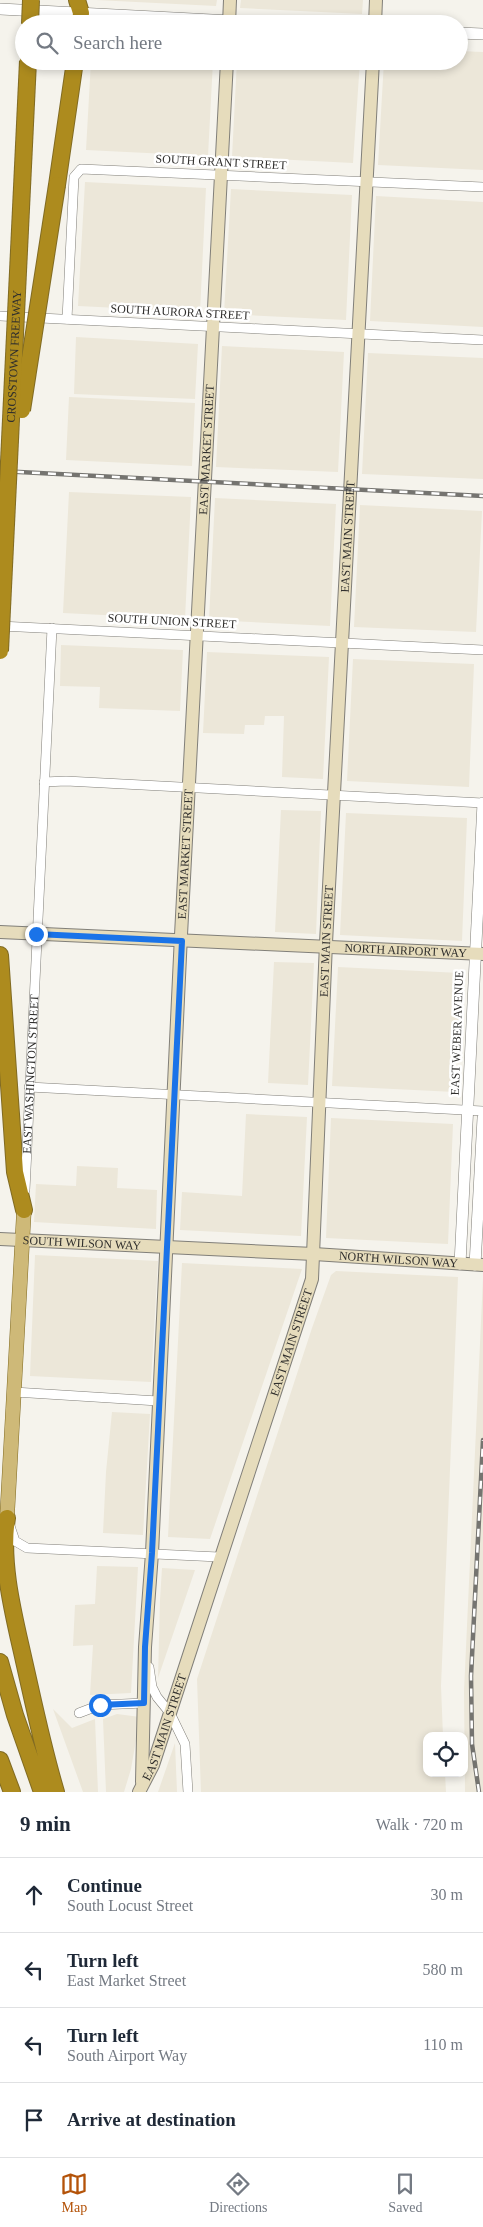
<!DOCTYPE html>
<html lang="en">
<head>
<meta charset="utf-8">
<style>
	body { margin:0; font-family:Georgia,serif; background:#f6f6f7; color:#1f2937 }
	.controls { position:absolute; right:15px; bottom:15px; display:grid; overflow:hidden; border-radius:10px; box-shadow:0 2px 8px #0003 }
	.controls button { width:45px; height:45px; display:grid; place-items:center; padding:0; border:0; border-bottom:1px solid #e0e1e3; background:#fff; color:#1f2937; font:25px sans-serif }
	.stop { position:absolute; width:15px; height:15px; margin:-11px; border:4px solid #1a73e8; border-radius:50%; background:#fff }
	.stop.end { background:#1a73e8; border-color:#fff; box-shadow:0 1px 5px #0008 }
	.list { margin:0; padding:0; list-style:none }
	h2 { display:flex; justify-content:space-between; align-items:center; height:65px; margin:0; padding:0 20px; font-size:21px }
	h2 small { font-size:16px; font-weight:400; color:#747a83 }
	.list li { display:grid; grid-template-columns:32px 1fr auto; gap:15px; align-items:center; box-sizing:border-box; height:75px; padding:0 20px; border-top:1px solid #e0e1e3 }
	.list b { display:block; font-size:19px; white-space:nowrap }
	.list p { margin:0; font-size:16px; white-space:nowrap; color:#747a83 }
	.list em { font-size:16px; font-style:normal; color:#747a83 }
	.icon { flex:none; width:28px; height:28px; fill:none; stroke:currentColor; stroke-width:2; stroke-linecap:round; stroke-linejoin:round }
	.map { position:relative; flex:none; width:483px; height:1792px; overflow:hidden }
	.search { position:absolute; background:#fff; box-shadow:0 2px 8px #0003; left:15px; right:15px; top:15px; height:55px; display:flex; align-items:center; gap:12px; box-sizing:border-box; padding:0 18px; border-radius:28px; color:#747a83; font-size:19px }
	.sheet { height:365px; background:#fff }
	nav { display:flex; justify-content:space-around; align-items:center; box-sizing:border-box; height:70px; border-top:1px solid #e0e1e3; background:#fff; font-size:14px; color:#747a83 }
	nav a { display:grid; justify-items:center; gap:2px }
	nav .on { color:#b45309 }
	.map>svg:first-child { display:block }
</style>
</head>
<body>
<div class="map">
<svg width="483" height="1792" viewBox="0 0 483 1792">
	<rect width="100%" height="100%" fill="#f5f3ec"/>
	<path fill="#ece7d9" d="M96,0h121l-1,6z
		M241,0h122l-1,14 -122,-6z
		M459,51l24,1v118l-105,-5 6,-104h75z
		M91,61h122l-5,95 -122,-6z
		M237,61h123l-7,102 -121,-6z
		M85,182l121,6 -6,124 -122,-6z
		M231,189l121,6 -6,125 -122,-6z
		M376,196l107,6v125l-113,-6z
		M76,337l122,7 -3,55 -121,-5z
		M222,346l122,6 -6,120 -122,-5z
		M368,353l115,5v121l-121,-5z
		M69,397l126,6 -3,63 -126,-6z
		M69,492l122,5 -6,122 -122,-6z
		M215,498l121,6 -6,122 -121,-6z
		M360,505l122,6 -6,121 -122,-5z
		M61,645l122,5 -3,61 -81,-3 1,-21 -40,-1z
		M207,652l122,5 -6,122 -41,-2 2,-61h-19l-1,9h-19l-1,9 -41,-1z
		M353,659l121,5 -5,123 -122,-6z
		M281,810l40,1 -5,123 -41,-2z
		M346,813l121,5 -5,123 -122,-6z
		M274,962l40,1 -6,122 -40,-2z
		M338,967l122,6 -5,119 -123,-6z
		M246,1114l61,3 -6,119 -121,-6 2,-38 60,4z
		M331,1118l122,6 -5,120 -122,-6z
		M77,1166l41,2 -1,20 40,2 -1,39 -122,-7 2,-38 40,2z
		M35,1255l123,6 -7,121 -121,-6z
		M182,1263l120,6 -92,270 -42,-2z
		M336,1271l122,6 -17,409 2,50h-16v37h18l1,19h-245l-4,-113 115,-351 19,-53z
		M483,1278v514h-18l-1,-101z
		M112,1412l38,2 -7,121 -40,-2 3,-61z
		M97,1566l41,1 -7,126 -41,2 3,-50 -20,1 2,-41 20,-1z
		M162,1568l33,2 -37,108 2,-78z
		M53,1709l19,19 23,-9 3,73h-15z
		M117,1714l23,3 -9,52 -7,23h-18l-3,-73z
		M175,1743l2,49h-19z"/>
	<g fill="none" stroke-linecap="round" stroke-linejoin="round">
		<g stroke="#817f79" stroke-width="10">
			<g id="minor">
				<path d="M0,316l483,24"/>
				<path d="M67,319l7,-142 7,-8 402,18"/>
				<path d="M0,626l483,24"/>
				<path d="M44,782l22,-1 417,22"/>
				<path d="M29,1087l454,24"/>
				<path id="s1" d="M25,1190l27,-562"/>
				<path d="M14,1392l144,9"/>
				<path d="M10,1526l5,15 12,7 192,9"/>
				<path d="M149,1667l3,20 5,10 13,16 15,31 3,48"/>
				<path d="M79,1713l21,-8 44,-2"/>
			</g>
		</g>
		<g stroke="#817f79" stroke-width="12">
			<path id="tertiary" d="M0,9l289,15
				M459,33l24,1
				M460,1264l23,-461
				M475,1265l8,-147"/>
		</g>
		<g stroke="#817f79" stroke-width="14">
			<g id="secondary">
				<path d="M229,24l1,-24"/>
				<path d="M375,24l1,-24"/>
				<path id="s2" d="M0,932l483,22"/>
				<path id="s3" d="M0,1239l314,15 169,11"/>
				<path id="s4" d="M142,1782l3,-135 7,-94 29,-618 46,-874"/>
				<path id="s5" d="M139,1792l14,-27 159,-486 14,-336 47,-882"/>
			</g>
		</g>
		<g stroke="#816b23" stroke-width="15">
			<path id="primary" d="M7,1518l17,-308"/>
		</g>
		<g stroke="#816b23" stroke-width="18">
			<path id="motorway" d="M77,0l4,13 -1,11
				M57,185l18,-124
				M0,955l15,217 9,38
				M7,1518c-7,46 7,98 17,143 10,44 19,88 32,131
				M0,1662l15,53 27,77
				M0,1760l12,32"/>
		</g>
		<use href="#minor" stroke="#fff" stroke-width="9"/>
		<use href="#tertiary" stroke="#fff" stroke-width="11"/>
		<use href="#secondary" stroke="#e6dcbc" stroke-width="12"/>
		<use href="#primary" stroke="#ceb978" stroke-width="14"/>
		<use href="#motorway" stroke="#ad8b1e" stroke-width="16"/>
		<g stroke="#757470" stroke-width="4.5">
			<path id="rail" d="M0,471l483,25
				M479,1792l-7,-48 -1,-68 12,-236"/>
		</g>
		<use href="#rail" stroke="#fff" stroke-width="2.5" stroke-dasharray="8" stroke-linecap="butt"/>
		<g stroke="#816b23" stroke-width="18" stroke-linecap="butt">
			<g id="motorway-bridge">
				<path d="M30,24l1,-24"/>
				<path d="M22,410l35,-225"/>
				<path id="s6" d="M0,651l28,-590"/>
			</g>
		</g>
		<use href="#motorway-bridge" stroke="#ad8b1e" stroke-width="16"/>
	</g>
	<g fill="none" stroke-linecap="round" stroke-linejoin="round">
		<path stroke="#1a73e8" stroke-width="6" d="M36,934l146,7 -30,612 -7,94 -1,56 -44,2"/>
	</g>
	<g text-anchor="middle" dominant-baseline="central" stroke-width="5" stroke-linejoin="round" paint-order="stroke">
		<g font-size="12" fill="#302f2d" stroke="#fff">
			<text transform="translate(221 162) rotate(3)">SOUTH GRANT STREET</text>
			<text transform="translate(180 312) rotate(3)">SOUTH AURORA STREET</text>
			<text stroke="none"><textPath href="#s6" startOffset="295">CROSSTOWN FREEWAY</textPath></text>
			<text stroke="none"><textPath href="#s4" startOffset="1334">EAST MARKET STREET</textPath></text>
			<text stroke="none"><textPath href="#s5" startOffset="1285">EAST MAIN STREET</textPath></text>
			<text transform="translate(172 621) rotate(3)">SOUTH UNION STREET</text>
			<text stroke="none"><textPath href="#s4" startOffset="929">EAST MARKET STREET</textPath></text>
			<text stroke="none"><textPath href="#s5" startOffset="880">EAST MAIN STREET</textPath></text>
			<text stroke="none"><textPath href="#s2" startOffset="406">NORTH AIRPORT WAY</textPath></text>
			<text transform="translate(457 1033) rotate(-88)">EAST WEBER AVENUE</text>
			<text stroke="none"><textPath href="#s1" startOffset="116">EAST WASHINGTON STREET</textPath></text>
			<text stroke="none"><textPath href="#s3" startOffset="82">SOUTH WILSON WAY</textPath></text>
			<text stroke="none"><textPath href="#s3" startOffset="399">NORTH WILSON WAY</textPath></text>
			<text stroke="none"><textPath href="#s5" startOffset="475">EAST MAIN STREET</textPath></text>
			<text stroke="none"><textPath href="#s5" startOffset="70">EAST MAIN STREET</textPath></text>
		</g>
	</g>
</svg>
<div class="controls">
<button><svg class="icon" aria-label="locate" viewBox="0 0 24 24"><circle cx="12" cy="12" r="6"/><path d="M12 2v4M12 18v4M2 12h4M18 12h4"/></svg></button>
</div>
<div class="stop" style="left:100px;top:1705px"></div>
<div class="stop end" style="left:36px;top:934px"></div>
<div class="search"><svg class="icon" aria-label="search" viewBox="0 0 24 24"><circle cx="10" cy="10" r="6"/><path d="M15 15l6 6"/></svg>Search here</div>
</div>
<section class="sheet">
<h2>9 min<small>Walk · 720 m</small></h2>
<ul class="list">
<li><svg class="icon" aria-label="ahead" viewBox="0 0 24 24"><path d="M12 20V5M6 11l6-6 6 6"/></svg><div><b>Continue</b><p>South Locust Street</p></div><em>30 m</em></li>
<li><svg class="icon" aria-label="left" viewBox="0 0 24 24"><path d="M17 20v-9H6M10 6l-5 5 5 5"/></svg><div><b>Turn left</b><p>East Market Street</p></div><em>580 m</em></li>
<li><svg class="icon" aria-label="left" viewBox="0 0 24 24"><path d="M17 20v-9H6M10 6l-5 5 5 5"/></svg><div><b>Turn left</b><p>South Airport Way</p></div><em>110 m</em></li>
<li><svg class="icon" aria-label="arrive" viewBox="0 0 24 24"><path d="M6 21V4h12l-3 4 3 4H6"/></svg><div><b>Arrive at destination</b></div></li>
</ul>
</section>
<nav>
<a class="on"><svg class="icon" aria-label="map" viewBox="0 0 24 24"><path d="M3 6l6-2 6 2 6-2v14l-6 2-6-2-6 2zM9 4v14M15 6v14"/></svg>Map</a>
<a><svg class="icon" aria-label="directions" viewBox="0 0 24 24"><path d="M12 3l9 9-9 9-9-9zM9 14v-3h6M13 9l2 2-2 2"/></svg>Directions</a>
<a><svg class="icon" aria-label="saved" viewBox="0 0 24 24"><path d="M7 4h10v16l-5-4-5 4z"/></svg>Saved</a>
</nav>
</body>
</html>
